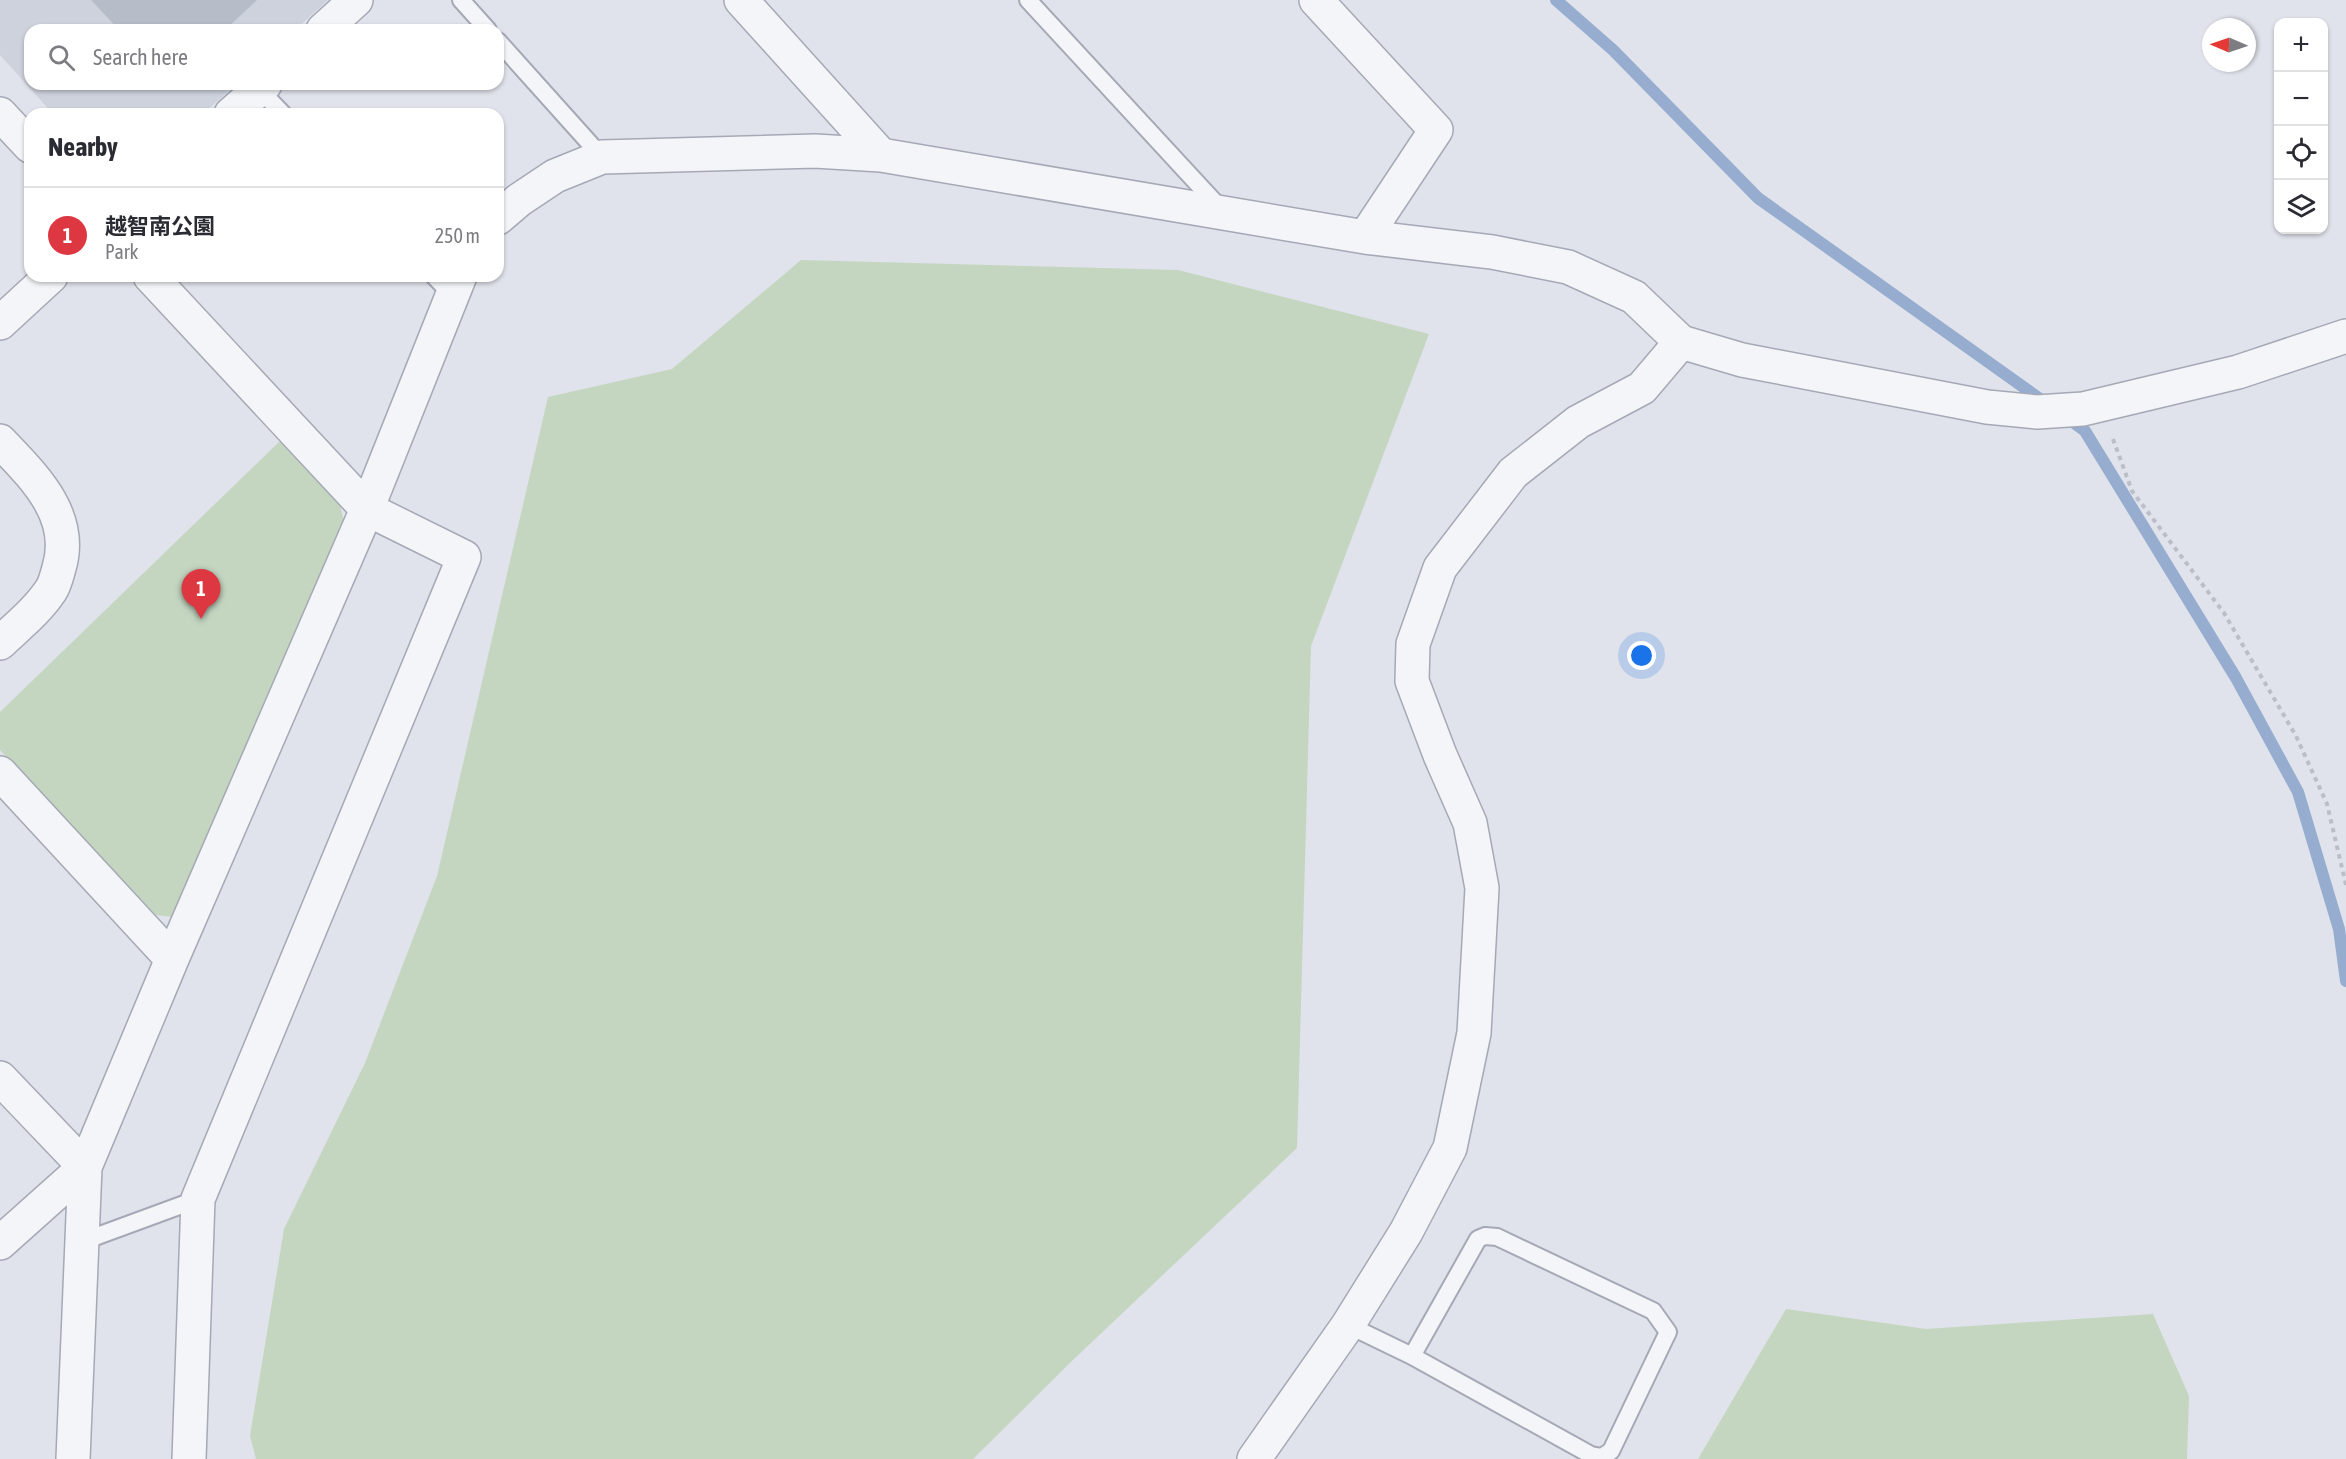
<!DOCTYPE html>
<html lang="en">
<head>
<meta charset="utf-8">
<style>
	body { margin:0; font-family:"Asap Condensed","Noto Sans JP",sans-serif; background:#f7f7f7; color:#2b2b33 }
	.controls { position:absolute; right:18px; top:18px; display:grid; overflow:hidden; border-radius:12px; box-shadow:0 2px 4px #0004 }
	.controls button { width:54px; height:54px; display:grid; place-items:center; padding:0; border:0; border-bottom:2px solid #e1e1e2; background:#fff; color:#2b2b33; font:30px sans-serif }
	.compass { position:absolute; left:2202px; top:18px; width:54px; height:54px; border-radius:50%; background:#fff; box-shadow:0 2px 4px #0004; rotate:272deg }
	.you { position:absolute; left:1642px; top:656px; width:21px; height:21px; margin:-15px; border:4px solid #fff; border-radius:50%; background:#1a73e8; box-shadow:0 0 0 9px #1a73e833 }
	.badge { display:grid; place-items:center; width:39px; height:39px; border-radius:50%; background:#dd3841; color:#fff; font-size:20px; font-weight:700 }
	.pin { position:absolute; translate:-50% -50px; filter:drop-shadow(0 2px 3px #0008) }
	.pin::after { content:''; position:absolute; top:32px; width:21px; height:18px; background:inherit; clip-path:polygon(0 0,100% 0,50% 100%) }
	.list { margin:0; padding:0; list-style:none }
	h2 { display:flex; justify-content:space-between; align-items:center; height:78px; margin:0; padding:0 24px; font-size:26px }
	h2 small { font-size:20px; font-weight:400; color:#7c7c81 }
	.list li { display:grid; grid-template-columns:39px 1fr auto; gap:18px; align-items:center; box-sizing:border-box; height:96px; padding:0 24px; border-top:2px solid #e1e1e2 }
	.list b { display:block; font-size:22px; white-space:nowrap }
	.list p { margin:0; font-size:20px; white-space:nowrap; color:#7c7c81 }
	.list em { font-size:20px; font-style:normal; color:#7c7c81 }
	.icon { flex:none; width:33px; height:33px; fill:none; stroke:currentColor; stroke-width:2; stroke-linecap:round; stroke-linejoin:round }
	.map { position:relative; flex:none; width:2346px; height:1459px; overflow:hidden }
	.search { position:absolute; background:#fff; box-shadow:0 2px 4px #0004; left:24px; top:24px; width:480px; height:66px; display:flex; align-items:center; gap:15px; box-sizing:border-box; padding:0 21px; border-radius:18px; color:#7c7c81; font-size:22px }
	.panel { position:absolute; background:#fff; box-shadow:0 2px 4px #0004; left:24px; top:108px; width:480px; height:174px; border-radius:18px }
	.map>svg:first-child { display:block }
</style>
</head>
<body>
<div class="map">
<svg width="2346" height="1459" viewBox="0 0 2346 1459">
	<rect width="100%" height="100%" fill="#e0e3eb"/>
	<path fill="#ced2dd" d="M0,0h328l-33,30h-265v54h206l-33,30h-150l-53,-59z"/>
	<path fill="#c4d6c0" d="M801,260l377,10 251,64 -118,312 -14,502 -223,211 -101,100h-717l-6,-23 34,-207 81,-166 72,-187 111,-479 124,-28z
		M281,440l59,64 5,23 -165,391 -24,-3 -156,-165v-38z
		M1786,1309l140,20 227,-15 36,82 -2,63h-489z"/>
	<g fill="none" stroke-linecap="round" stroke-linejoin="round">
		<path stroke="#97adcf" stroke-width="12" d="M1556,0l57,50 145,148 289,206
			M2066,417l19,14 151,247 62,114 41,137 7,52"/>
	</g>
	<path fill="#b7bcc9" d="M91,0h166l-32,30h-106z"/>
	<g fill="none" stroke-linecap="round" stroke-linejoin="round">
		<g stroke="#a5a9b6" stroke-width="20">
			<path id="service" d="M461,0l27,30
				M1028,0l193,209
				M498,41l104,116
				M259,89l24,25
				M434,276l19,20
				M81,1242l117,-43
				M1348,1325l64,31 179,99 11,2 9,-6 57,-119 -15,-21 -156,-74 -12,-1 -7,3 -66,117"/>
		</g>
		<g stroke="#a5a9b6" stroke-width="36">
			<path id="minor" d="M741,0l140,155
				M1316,0l120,130 -71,107
				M323,30l33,-30
				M0,114l30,32
				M231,114l34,-30
				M498,218l21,-18 36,-24 47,-19 213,-6 66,4 484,82 127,15 76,15 66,30 47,45 61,18 245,47 50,5 46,-3 155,-37 108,-36
				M150,276l217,233 97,48 -266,642 -9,260
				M0,323l51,-47
				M0,773l172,186
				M0,1078l85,89 -85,76
				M73,1459l12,-292 87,-208 195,-450 93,-233
				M1254,1459l94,-134 58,-93 44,-84 24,-115 8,-145 -12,-65 -30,-68 -28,-74 1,-37 27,-76 73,-95 65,-51 64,-34 39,-46"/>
		</g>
		<g stroke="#a5a9b6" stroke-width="36">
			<path id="tertiary" d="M0,441c33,35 75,74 59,127 -2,7 -4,16 -8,22 -13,20 -33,36 -51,53"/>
		</g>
		<path stroke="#bbbec6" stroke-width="4" stroke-dasharray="4.5 4.5" stroke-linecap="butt" d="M2113,439l19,52 92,122 72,123 31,68 19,81"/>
		<use href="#service" stroke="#f4f5f8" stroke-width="16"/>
		<use href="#minor" stroke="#f4f5f8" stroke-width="33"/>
		<use href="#tertiary" stroke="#f4f5f8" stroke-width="33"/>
	</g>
</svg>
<div class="controls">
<button>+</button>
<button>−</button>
<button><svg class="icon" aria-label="locate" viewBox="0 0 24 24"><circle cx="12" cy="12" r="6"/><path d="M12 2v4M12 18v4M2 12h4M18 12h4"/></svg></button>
<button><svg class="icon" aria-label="layers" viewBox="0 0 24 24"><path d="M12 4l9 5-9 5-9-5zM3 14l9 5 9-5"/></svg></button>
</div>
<svg class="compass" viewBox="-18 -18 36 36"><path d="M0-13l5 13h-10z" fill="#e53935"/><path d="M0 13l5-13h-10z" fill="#7c7c81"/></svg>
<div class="you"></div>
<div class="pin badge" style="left:201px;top:619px">1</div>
<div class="search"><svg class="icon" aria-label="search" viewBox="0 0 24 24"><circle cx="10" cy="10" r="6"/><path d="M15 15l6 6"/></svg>Search here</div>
<section class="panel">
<h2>Nearby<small></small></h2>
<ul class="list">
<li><span class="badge">1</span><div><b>越智南公園</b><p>Park</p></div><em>250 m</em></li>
</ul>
</section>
</div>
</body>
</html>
